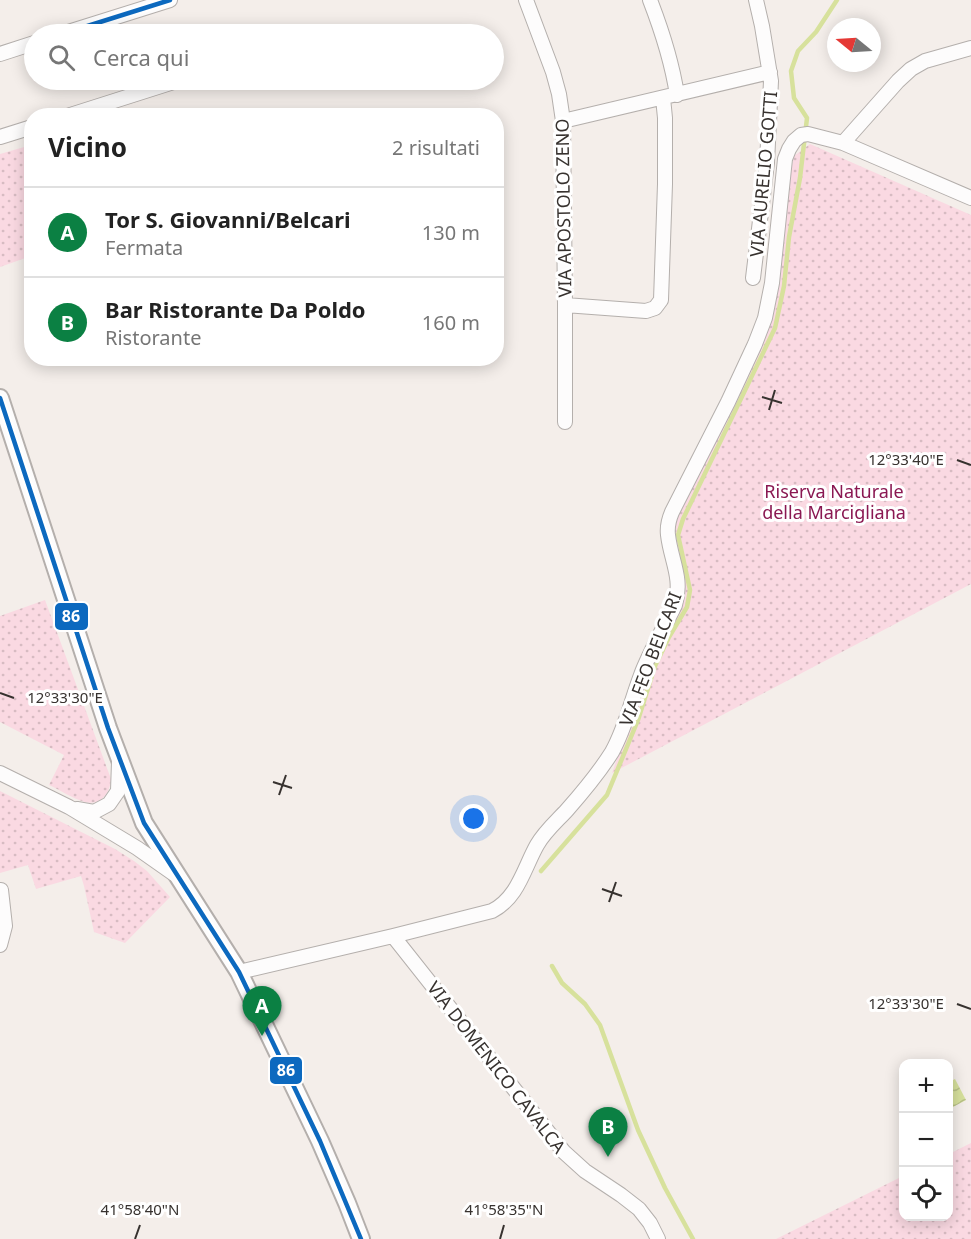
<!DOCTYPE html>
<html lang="it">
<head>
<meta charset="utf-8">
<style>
	body { margin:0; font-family:"Noto Sans",sans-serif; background:#f6f6f6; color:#222 }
	.controls { position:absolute; right:18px; bottom:18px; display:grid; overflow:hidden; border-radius:12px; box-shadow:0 3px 15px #0003 }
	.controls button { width:54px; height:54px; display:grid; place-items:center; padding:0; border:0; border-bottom:2px solid #e0e0e0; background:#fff; color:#222; font:30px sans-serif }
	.compass { position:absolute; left:827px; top:18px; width:54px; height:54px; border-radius:50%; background:#fff; box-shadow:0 3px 15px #0003; rotate:288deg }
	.you { position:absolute; left:474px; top:819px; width:21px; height:21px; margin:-15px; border:4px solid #fff; border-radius:50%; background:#1a73e8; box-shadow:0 0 0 9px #1a73e833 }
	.badge { display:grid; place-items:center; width:39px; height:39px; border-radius:50%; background:#0b8043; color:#fff; font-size:20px; font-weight:700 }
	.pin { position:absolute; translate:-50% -50px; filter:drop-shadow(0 2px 3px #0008) }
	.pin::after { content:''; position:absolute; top:32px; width:21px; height:18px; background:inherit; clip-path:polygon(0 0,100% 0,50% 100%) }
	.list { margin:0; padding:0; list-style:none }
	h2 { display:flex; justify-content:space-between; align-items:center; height:78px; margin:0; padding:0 24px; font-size:26px }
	h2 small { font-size:20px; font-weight:400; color:#767676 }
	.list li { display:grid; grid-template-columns:39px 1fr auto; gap:18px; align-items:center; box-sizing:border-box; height:90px; padding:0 24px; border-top:2px solid #e0e0e0 }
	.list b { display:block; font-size:22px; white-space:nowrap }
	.list p { margin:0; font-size:20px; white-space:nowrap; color:#767676 }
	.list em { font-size:20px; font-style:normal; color:#767676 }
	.icon { flex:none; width:33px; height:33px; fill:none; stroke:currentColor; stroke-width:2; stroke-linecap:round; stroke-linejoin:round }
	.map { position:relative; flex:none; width:971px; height:1239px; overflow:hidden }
	.search { position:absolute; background:#fff; box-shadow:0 3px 15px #0003; left:24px; top:24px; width:480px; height:66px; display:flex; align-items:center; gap:15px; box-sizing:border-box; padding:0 21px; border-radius:33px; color:#767676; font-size:22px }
	.panel { position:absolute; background:#fff; box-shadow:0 3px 15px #0003; left:24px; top:108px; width:480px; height:258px; border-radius:24px }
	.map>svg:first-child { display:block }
</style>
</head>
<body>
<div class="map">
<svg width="971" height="1239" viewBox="0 0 971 1239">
	<defs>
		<pattern id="green-dots" width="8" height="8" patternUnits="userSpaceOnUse" patternTransform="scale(1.5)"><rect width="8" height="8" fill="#fad9e2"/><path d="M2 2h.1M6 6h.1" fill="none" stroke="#d7bbc2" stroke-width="1.8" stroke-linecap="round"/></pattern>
		<pattern id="water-waves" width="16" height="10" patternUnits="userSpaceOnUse" patternTransform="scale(1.5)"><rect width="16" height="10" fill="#d7e19c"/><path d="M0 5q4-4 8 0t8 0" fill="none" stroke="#b9c287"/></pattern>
	</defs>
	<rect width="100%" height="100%" fill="#f4eeea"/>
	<path fill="url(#green-dots)" d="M810,144l161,71v369l-359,189 41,-115 17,-28 14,-35 -13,-61 19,-51 80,-161 14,-116 10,-50z
		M31,145v111l-31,11v-113z
		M45,600l66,179c-1,14 -10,27 -26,23 -12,-3 -25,-12 -36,-17l15,-30 -64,-33v-106z
		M0,791l115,58 19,12 13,10 23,26 -45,46 -31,-11 -10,-46 -3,-10 -45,13 -8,-24 -28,8z
		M971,1143v96h-195l127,-63 1,40h44l1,-62z"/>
	<path fill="url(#water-waves)" d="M955,1079l11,21 -13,7 -4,-8v-17z"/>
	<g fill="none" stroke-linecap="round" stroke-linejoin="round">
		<path stroke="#d7e19c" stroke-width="4.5" d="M541,871l66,-76 31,-75 17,-54 14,-29 18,-30 3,-17 -12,-55 5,-16 92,-191 9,-42 5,-49 11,-59 7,-60 -13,-20 -3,-27 7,-20 18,-19 21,-32
			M552,966l10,17 23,21 15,21 38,105 27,58 28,51"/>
		<g stroke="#b4afac" stroke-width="16">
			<path id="minor" d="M526,0l27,72 6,22 4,27 2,184v117
				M650,0c12,31 22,62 27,95
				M62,34l108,-34
				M0,54l34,-11
				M67,116l113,-36
				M563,121l207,-49
				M0,137l32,-10
				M843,143l55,-62 13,-12 14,-8 46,-13
				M753,278l14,-115 4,-82 -9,-55 -6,-26
				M565,305l81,6 9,-3 6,-8 4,-116v-66l-2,-20
				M0,773l69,34 68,41 37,26
				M77,809l17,3 15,-8 9,-13 1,-29
				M0,890h1l4,36 -5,19
				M393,936l171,216 21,19 36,24 18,14 11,14 8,16
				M239,972l154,-36 99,-25c26,-13 32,-43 45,-66 8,-14 20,-24 30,-35 15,-17 33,-39 45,-58 14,-25 19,-51 29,-77 9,-24 23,-47 34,-70 8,-27 -4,-44 -7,-70 -1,-8 1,-16 4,-23l56,-110 27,-58 10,-26 7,-35 13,-124 4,-10 5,-8 7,-6 7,-1 35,9 128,55"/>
		</g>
		<g stroke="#b4afac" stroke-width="20">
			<path id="tertiary" d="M0,398l108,330 36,95 95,149 81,169 27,62 14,36"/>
		</g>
		<use href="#minor" stroke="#fdfcfc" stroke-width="14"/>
		<use href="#tertiary" stroke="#fdfcfc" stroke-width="16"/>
		<g stroke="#fff" stroke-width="9">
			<path id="bus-1" d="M62,34l108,-34
				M0,398l108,330 36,95 95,149 81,169 41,98"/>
		</g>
		<use href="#bus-1" stroke="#0c69bf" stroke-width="4.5"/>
	</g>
	<path fill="none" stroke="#37322f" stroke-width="2" d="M762,397l20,6M769,410l6,-20M957,460l14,5M0,693l14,5M273,782l19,6M279,795l7,-20M602,889l20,7M609,902l7,-20M957,1004l14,5M135,1239l5,-14M500,1239l4,-14"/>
	<g text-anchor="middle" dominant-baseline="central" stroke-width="6" stroke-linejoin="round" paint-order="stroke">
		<g font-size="18" fill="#37322f" stroke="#fff">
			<text transform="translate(763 174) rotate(-85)">VIA AURELIO GOTTI</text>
			<text transform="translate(563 208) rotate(-91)">VIA APOSTOLO ZENO</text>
			<text transform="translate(650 659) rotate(-69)">VIA FEO BELCARI</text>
			<text transform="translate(497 1067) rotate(52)">VIA DOMENICO CAVALCA</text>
		</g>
		<g font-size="18" fill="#8a1852" stroke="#fff">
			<text x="834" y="491">Riserva Naturale<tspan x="834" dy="21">della Marcigliana</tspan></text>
		</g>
	</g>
	<g font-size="15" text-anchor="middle" fill="#37322f" stroke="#fff" stroke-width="6" stroke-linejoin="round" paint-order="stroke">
		<text x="906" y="465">12°33'40"E</text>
		<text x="65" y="703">12°33'30"E</text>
		<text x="906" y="1009">12°33'30"E</text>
		<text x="140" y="1215">41°58'40"N</text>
		<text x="504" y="1215">41°58'35"N</text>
	</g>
	<g stroke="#fff" stroke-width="2">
		<rect x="54" y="602" width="35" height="29" rx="6" fill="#0c69bf"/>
		<rect x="269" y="1056" width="34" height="29" rx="6" fill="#0c69bf"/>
	</g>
	<g font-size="16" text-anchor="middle" font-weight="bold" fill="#fff">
		<text x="71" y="622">86</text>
		<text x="286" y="1076">86</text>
	</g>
</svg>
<div class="controls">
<button>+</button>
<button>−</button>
<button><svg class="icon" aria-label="locate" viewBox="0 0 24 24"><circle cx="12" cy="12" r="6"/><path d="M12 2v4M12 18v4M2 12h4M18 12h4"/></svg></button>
</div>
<svg class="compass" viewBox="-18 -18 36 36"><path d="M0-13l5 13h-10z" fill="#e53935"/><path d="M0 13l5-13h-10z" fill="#767676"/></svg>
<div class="you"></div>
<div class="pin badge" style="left:262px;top:1036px">A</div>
<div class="pin badge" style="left:608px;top:1157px">B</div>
<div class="search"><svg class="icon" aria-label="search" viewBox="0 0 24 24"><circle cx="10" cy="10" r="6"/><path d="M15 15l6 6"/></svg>Cerca qui</div>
<section class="panel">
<h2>Vicino<small>2 risultati</small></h2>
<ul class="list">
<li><span class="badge">A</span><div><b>Tor S. Giovanni/Belcari</b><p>Fermata</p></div><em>130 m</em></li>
<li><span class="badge">B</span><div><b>Bar Ristorante Da Poldo</b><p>Ristorante</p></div><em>160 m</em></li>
</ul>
</section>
</div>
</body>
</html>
